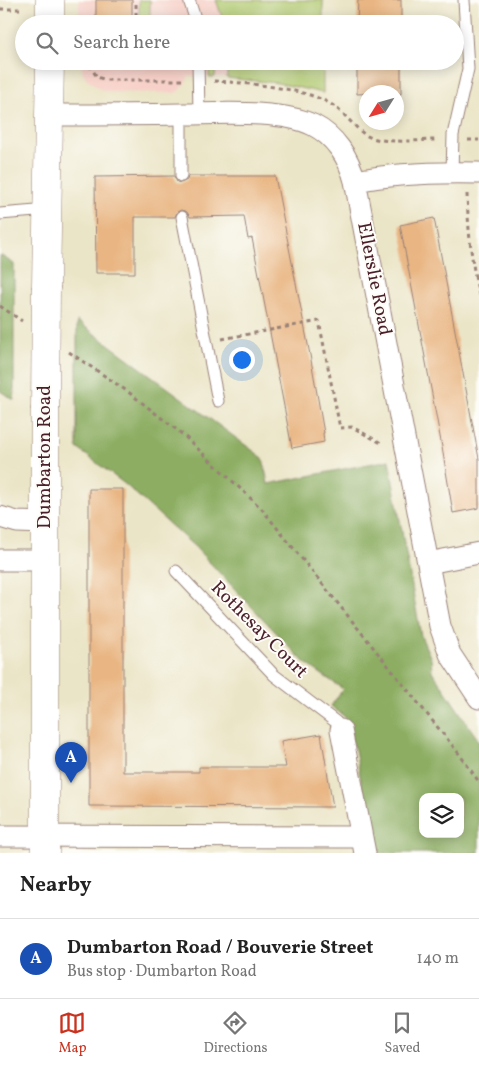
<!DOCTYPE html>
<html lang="en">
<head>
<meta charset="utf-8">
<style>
	body { margin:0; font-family:Vollkorn,serif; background:#f6f6f6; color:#222 }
	.controls { position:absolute; right:15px; bottom:15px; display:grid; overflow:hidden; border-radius:10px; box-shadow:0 2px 12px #0003 }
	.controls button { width:45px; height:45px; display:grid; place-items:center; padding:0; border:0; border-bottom:1px solid #e0e0e0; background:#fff; color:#222; font:25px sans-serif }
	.compass { position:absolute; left:359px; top:85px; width:45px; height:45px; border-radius:50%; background:#fff; box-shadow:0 2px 12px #0003; rotate:233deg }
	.you { position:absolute; left:241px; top:359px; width:18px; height:18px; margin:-12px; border:4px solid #fff; border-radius:50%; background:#1a73e8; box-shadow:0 0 0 8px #1a73e833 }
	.badge { display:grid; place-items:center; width:32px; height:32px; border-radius:50%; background:#c8321e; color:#fff; font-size:16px; font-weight:700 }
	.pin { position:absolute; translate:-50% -41px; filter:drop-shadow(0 1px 2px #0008) }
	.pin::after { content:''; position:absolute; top:26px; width:18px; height:15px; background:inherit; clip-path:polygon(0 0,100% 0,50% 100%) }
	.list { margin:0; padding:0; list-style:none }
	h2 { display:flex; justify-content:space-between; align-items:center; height:65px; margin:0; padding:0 20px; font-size:21px }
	h2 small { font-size:16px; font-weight:400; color:#767676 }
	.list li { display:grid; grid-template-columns:32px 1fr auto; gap:15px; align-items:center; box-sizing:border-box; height:80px; padding:0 20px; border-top:1px solid #e0e0e0 }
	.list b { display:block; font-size:19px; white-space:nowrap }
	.list p { margin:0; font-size:16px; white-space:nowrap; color:#767676 }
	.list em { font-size:16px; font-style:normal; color:#767676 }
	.icon { flex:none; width:28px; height:28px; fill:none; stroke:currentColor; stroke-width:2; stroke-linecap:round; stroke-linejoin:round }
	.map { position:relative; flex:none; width:479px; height:853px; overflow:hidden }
	.search { position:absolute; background:#fff; box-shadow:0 2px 12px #0003; left:15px; right:15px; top:15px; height:55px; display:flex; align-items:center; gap:12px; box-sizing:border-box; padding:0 18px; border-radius:28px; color:#767676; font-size:19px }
	.sheet { height:145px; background:#fff }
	nav { display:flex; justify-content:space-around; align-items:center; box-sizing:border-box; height:70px; border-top:1px solid #e0e0e0; background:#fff; font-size:14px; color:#767676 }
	nav a { display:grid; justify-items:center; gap:2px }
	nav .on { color:#c8321e }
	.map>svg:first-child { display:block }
</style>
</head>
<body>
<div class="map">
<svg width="479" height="853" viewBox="0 0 479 853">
	<rect width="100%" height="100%" fill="#fdfcf7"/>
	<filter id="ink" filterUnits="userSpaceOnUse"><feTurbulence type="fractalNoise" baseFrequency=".02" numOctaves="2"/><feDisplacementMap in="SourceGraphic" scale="10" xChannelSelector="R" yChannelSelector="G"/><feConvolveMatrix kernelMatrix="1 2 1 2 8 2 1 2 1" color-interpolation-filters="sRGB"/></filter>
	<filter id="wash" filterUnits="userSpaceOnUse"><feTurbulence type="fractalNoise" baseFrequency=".0096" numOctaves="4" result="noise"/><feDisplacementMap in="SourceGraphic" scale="20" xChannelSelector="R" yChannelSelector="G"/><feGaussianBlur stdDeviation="1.12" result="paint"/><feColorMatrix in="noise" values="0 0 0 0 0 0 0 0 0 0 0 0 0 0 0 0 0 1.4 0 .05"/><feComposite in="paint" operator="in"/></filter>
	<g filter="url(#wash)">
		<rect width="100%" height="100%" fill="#ebe5c7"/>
		<path fill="#f7d1c9" d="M79,0h142l8,24h-150z
			M80,61h152l1,17 -44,-2 -5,10 -7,6 -5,1 -62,-1 -10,-3 -13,-10 -4,-6z"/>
		<path fill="#b0c96f" stroke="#7d744d" d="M139,0h11v22h-11z
			M216,0h107v24h-116l15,-7z
			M225,61h98v32l-45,-10 -51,-5v-10h-11l-1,9h-6v-14h16z"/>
		<path fill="#8cad62" stroke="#6b6646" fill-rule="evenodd" d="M0,255l14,9v136l-14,-9z
			M77,321l186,137 5,26 121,-24 32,176 10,23 1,12 47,70v112h-104l-20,-103 -10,-33 -14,-11 12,-17 -39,-27 -109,-115 -69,-62 -49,-37zM423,797h37v37h-37z"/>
		<g id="blocks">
			<path fill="#e9b683" d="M96,0h36v24h-36z
				M358,0h43v24h-44z
				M357,61h44v33h-5v-2l-39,2z
				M174,176l3,6 4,1 6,-3 1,-4h87l36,184 13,73h-1l1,9 -32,6 -40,-210 -4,1 -4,-23 -54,1 -3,-5 -6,-2 -4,2 -2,5h-40v56h-39l-1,-96z
				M434,218l45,241v49l-26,5 -11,-66 -42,-222z
				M89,489h34v283h76v-5h87l-5,-26 40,-7 12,73 -244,-1z"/>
		</g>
	</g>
	<g filter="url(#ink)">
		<use href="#blocks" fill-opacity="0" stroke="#9a8279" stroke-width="1"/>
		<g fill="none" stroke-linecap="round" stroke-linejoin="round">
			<g stroke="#9a8279" stroke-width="13">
				<path id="lane" d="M189,0l8,24
					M198,61l1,53
					M181,114v62
					M452,173l1,-38 15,-66 -4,-69
					M0,214l48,-4
					M182,217l36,184
					M176,571l98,104 62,47 5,8"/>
			</g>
			<g stroke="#9a8279" stroke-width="23">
				<path id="street" d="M50,115c43,0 87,0 130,-1 36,0 100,-5 133,11 22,11 36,33 42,56l85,445 10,28 29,44
					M355,181c42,-8 81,-9 124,-8
					M0,517l17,5 28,1
					M0,560h45
					M428,563l51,-10
					M341,730l24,123
					M0,836l361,1"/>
			</g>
			<g stroke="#9a8279" stroke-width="29">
				<path id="primary" d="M50,0v24
					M46,286l4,-225
					M45,853v-443"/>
			</g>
			<path stroke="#9a8279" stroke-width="3" stroke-dasharray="4 4" stroke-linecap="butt" d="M0,9h20
				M136,24v-24
				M73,66h17l7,11 9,3h76
				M214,81c32,2 80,6 109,19 18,8 27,23 41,34 15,11 54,6 72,6
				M468,140h11
				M467,194c1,27 3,55 8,82h4
				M475,276l4,19
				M0,306l22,15
				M222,339l97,-18 21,107 12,-1 31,17
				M69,352l58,39 55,43 79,74 199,247 19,27"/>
			<use href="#lane" stroke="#fff" stroke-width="11"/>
			<use href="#street" stroke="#fff" stroke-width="21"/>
			<use href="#primary" stroke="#fff" stroke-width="28"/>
			<g stroke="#9a8279" stroke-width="29" stroke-linecap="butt">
				<path id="primary-bridge" d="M45,410l1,-124"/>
			</g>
			<use href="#primary-bridge" stroke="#fff" stroke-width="28"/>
		</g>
	</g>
	<g text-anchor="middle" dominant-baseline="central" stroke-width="4" stroke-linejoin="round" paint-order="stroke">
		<g font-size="19" fill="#4a1f2b" stroke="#fdfcf7">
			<text transform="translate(374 279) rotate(79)">Ellerslie Road</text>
			<text transform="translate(45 457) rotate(-90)">Dumbarton Road</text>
			<text transform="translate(259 630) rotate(45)">Rothesay Court</text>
		</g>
	</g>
</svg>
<div class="controls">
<button><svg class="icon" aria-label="layers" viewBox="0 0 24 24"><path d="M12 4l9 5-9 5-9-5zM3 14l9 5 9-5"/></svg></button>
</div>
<svg class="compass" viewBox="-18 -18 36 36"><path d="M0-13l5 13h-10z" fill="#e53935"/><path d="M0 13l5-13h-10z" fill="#767676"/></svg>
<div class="you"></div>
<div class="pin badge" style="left:71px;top:783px;background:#1a4fb4">A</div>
<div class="search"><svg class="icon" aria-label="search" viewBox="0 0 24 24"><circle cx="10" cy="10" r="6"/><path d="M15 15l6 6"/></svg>Search here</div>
</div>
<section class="sheet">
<h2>Nearby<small></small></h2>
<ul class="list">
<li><span class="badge" style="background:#1a4fb4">A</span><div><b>Dumbarton Road / Bouverie Street</b><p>Bus stop · Dumbarton Road</p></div><em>140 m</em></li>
</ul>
</section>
<nav>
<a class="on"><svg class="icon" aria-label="map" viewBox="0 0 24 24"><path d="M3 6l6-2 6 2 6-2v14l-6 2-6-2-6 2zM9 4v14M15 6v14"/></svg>Map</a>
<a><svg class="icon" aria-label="directions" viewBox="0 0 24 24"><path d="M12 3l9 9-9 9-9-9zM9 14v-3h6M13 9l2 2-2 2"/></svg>Directions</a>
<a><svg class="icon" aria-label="saved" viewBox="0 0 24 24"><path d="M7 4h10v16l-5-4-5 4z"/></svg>Saved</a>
</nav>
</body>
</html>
